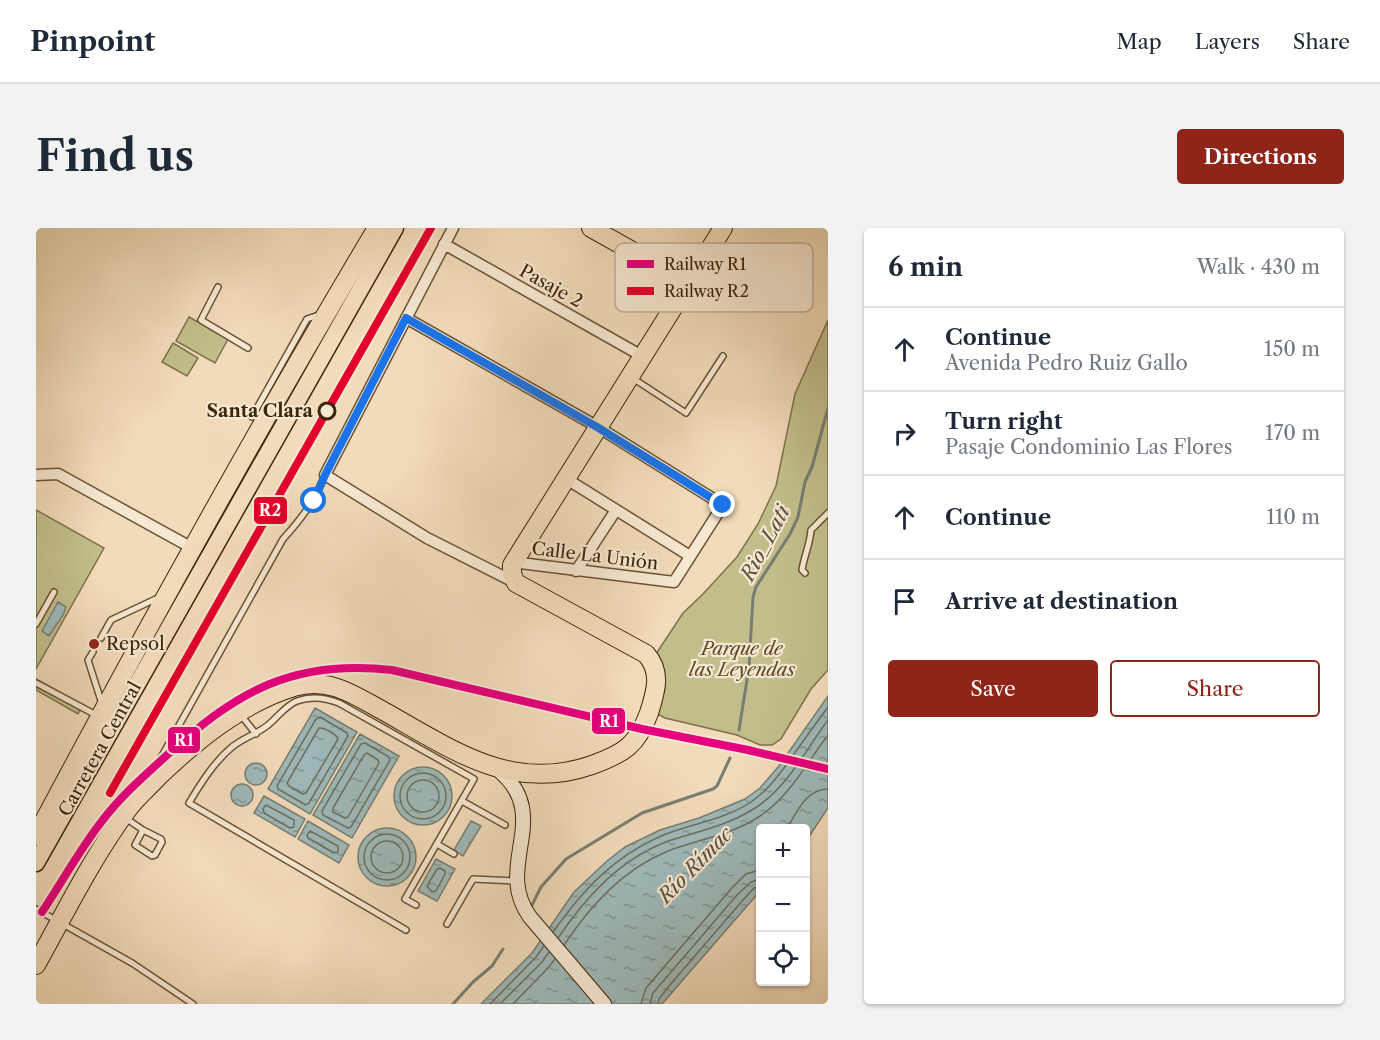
<!DOCTYPE html>
<html lang="en">
<head>
<meta charset="utf-8">
<style>
	body { margin:0; font-family:"Libre Caslon Text",serif; background:#f2f2f3; color:#1f2937 }
	.controls { position:absolute; right:18px; bottom:18px; display:grid; overflow:hidden; border-radius:6px; box-shadow:0 2px 4px #0004 }
	.controls button { width:54px; height:54px; display:grid; place-items:center; padding:0; border:0; border-bottom:2px solid #e0e1e3; background:#fff; color:#1f2937; font:30px sans-serif }
	.stop { position:absolute; width:18px; height:18px; margin:-14px; border:4px solid #1a73e8; border-radius:50%; background:#fff }
	.stop.end { background:#1a73e8; border-color:#fff; box-shadow:0 2px 6px #0008 }
	.list { margin:0; padding:0; list-style:none }
	h2 { display:flex; justify-content:space-between; align-items:center; height:78px; margin:0; padding:0 24px; font-size:26px }
	h2 small { font-size:20px; font-weight:400; color:#747a83 }
	.list li { display:grid; grid-template-columns:39px 1fr auto; gap:18px; align-items:center; box-sizing:border-box; height:84px; padding:0 24px; border-top:2px solid #e0e1e3 }
	.list b { display:block; font-size:22px; white-space:nowrap }
	.list p { margin:0; font-size:20px; white-space:nowrap; color:#747a83 }
	.list em { font-size:20px; font-style:normal; color:#747a83 }
	.actions { display:flex; gap:12px; padding:18px 24px }
	.actions a { flex:1; padding:14px 0; border:2px solid #8f2418; border-radius:6px; text-align:center; font-size:21px; color:#8f2418 }
	.actions .main { background:#8f2418; color:#fff }
	.icon { flex:none; width:33px; height:33px; fill:none; stroke:currentColor; stroke-width:2; stroke-linecap:round; stroke-linejoin:round }
	.map { position:relative; flex:none; width:792px; height:776px; overflow:hidden; border-radius:6px }
	header { display:flex; align-items:center; gap:36px; box-sizing:border-box; height:84px; padding:0 30px; background:#fff; border-bottom:2px solid #e0e1e3 }
	header strong { font-size:28px }
	nav { display:flex; gap:33px; margin-inline-start:auto; font-size:21px }
	.intro { display:flex; align-items:center; justify-content:space-between; box-sizing:border-box; height:144px; padding:0 36px }
	h1 { margin:0; font-size:42px }
	.button { padding:15px 27px; border-radius:6px; background:#8f2418; color:#fff; font-size:21px; font-weight:700 }
	main { display:flex; gap:36px; padding:0 36px }
	aside { flex:1; background:#fff; border-radius:6px; box-shadow:0 2px 4px #0004 }
	.map>svg:first-child { display:block }
</style>
</head>
<body>
<header>
<strong>Pinpoint</strong>
<nav><a>Map</a><a>Layers</a><a>Share</a></nav>
</header>
<div class="intro"><h1>Find us</h1><a class="button">Directions</a></div>
<main>
<div class="map">
<svg width="792" height="776" viewBox="0 0 792 776">
	<defs>
		<pattern id="water-ripples" width="26" height="14" patternUnits="userSpaceOnUse" patternTransform="scale(1.5)"><rect width="26" height="14" fill="#9eb9b9"/><path d="M2 4q2-2 4 0t4 0M15 11q2-2 4 0t4 0" fill="none" stroke="#829695"/></pattern>
	</defs>
	<rect width="100%" height="100%" fill="#f2dbba"/>
	<filter id="stains"><feTurbulence type="fractalNoise" baseFrequency=".00333" numOctaves="4"/><feColorMatrix values="0 0 0 0 .2 0 0 0 0 .09 0 0 0 0 .02 0 0 0 .5 -.17"/></filter>
	<radialGradient id="worn" r=".72"><stop offset=".6" stop-color="#630" stop-opacity="0"/><stop offset="1" stop-color="#630" stop-opacity=".3"/></radialGradient>
	<path fill="#c1be8b" stroke="#7e724a" stroke-width="1.5" d="M153,89l39,22 -13,24 -39,-22z
		M792,92v350l-17,19 -30,50 -9,6h-12l-23,-10 -72,-17 -11,-6v-55l29,-44 19,-18 35,-38 21,-33 18,-38 19,-92z
		M137,115l25,15 -11,18 -25,-14z
		M0,282l68,38 -68,121z
		M0,451l47,26 -5,9 -42,-24z"/>
	<path fill="url(#water-ripples)" stroke="#777e73" stroke-width="1.5" d="M22,374l8,5 -3,8 -14,21 -7,-5z
		M792,468v112l-22,33v-13h-46v63l-98,113h-181l51,-51 42,-61 33,-31 18,-14 35,-17 39,-12 46,-19 15,-11 19,-22z
		M279,480l42,24 -47,82 -42,-25z
		M324,506l39,22 -47,82 -39,-23z
		M209 546a11 11 0 1 1 22 0a11 11 0 1 1-22 0Z
		M358 568a29 29 0 1 1 58 0a29 29 0 1 1-58 0Z
		M195 567a11 11 0 1 1 22 0a11 11 0 1 1-22 0Z
		M228,568l41,23 -10,18 -41,-24z
		M272,593l41,24 -10,18 -41,-24z
		M435,593l10,5 -18,30 -9,-6z
		M322 629a29 29 0 1 1 58 0a29 29 0 1 1-58 0Z
		M400,631l19,10 -18,32 -19,-10z"/>
	<g fill="none" stroke-linecap="round" stroke-linejoin="round">
		<path stroke="#6d6f61" stroke-width="1.5" d="M284,489l27,16 1,3 -39,67 -3,2 -28,-16 -1,-3 39,-67z
			M283,500c5,-1 17,6 19,11l-32,54 -3,1 -14,-8 -2,-3z
			M329,515l24,14 1,3 -39,67 -3,1 -25,-13 -1,-4 39,-67z
			M331,525l11,7 1,3 -31,54 -3,1 -12,-6v-4l31,-53z
			M364 568a23 23 0 1 1 46 0a23 23 0 1 1-46 0Z
			M371 568a16 16 0 1 1 32 0a16 16 0 1 1-32 0Z
			M230,577l28,15v7l-4,1 -26,-15 -1,-4z
			M751,600c10,-16 19,-39 41,-39
			M274,603l28,15v6l-4,1 -26,-15 -1,-3z
			M328 629a23 23 0 1 1 46 0a23 23 0 1 1-46 0Z
			M335 629a16 16 0 1 1 32 0a16 16 0 1 1-32 0Z
			M404,640l5,3v3l-9,17 -4,1 -5,-6 10,-17z
			M517,704c30,-42 60,-75 108,-96 29,-12 63,-16 90,-34 23,-16 36,-39 53,-62 8,-11 16,-22 24,-33
			M522,710c28,-41 61,-78 108,-96 29,-10 60,-16 86,-32 34,-20 53,-59 76,-90
			M528,717c27,-40 58,-75 104,-94 29,-11 62,-16 89,-33 32,-20 49,-54 71,-83
			M454,776l46,-47 8,-11
			M464,776l42,-42 7,-10
			M477,776l35,-36 7,-9
			M605,776l5,-16 85,-99 15,-15 14,-4
			M614,776l3,-11 84,-98 14,-13 9,-3
			M622,776l1,-5 10,-13 74,-86 11,-12 6,-1"/>
		<path stroke="#777e73" stroke-width="3" d="M703,502l10,-63 4,-70 3,-10 34,-53 8,-17 7,-35 7,-15 16,-59
			M495,679l10,-20 25,-28 76,-46 71,-24 4,-3 13,-28
			M417,776l20,-22 19,-16 11,-17"/>
		<g stroke="#6a5235" stroke-width="8">
			<path id="lane" d="M182,59l-17,33 47,28
				M598,151l52,34 37,-57
				M216,189l55,-98 12,-4
				M769,345l-3,-3c2,-14 8,-25 9,-40l17,-17
				M0,396l18,-32
				M65,410l10,-18 49,-23
				M57,424l-5,8 14,44
				M0,455l62,33
				M204,486l16,20
				M128,537l-6,-2 125,-224c20,-22 30,-36 42,-64
				M426,573l43,24
				M88,589l19,13 18,9 1,3 -7,13 -3,1 -17,-11 8,-15
				M401,616l17,10
				M0,681l96,54 61,41
				M411,696l26,-45 43,2
				M370,702l-217,-127c12,-20 25,-41 43,-56 11,-9 25,-13 36,-22 9,-7 18,-20 29,-24 14,-5 29,-3 42,2l135,76 -69,120 11,6"/>
		</g>
		<g stroke="#6a5235" stroke-width="13">
			<path id="street" d="M417,0l-128,247 102,63 89,45
				M408,16l198,112
				M370,90l192,109 125,78 -49,77 -162,-20
				M0,247l22,-1 136,75
				M529,250l125,78
				M540,343l40,-61"/>
		</g>
		<g stroke="#3c2509" stroke-width="16">
			<path id="secondary" d="M460,540c60,47 -4,97 34,149l74,87"/>
		</g>
		<g stroke="#3c2509" stroke-width="19">
			<path id="primary" d="M0,635l359,-635"/>
		</g>
		<g stroke="#3c2509" stroke-width="20">
			<path id="highway" d="M555,0l61,34c19,6 37,5 54,-7
				M0,608c109,-205 222,-409 341,-608
				M0,737c29,-52 57,-109 92,-156 9,-12 21,-22 31,-33 39,-37 83,-73 135,-89 32,-10 57,6 84,21 71,39 131,86 214,57 33,-12 45,-20 57,-52 7,-22 13,-41 -3,-59l-130,-71 -4,-9v-9l211,-337"/>
		</g>
		<use href="#lane" stroke="#f7e8d2" stroke-width="5"/>
		<use href="#street" stroke="#f7e8d2" stroke-width="10"/>
		<use href="#secondary" stroke="#f7e8d2" stroke-width="14"/>
		<use href="#primary" stroke="#f2dbba" stroke-width="16"/>
		<use href="#highway" stroke="#f2dbba" stroke-width="18"/>
		<path stroke="#3c2509" stroke-width="3" stroke-dasharray="10 10" stroke-linecap="butt" d="M6,684c20,-30 38,-63 60,-91 19,-25 42,-45 64,-65 71,-65 127,-97 226,-86l250,59 106,21 80,19"/>
		<g stroke="#f7e8d2" stroke-width="12">
			<path id="rail-1" d="M6,684c20,-30 38,-63 60,-91 19,-25 42,-45 64,-65 71,-65 127,-97 226,-86l250,59 106,21 80,19"/>
		</g>
		<g stroke="#f7e8d2" stroke-width="12">
			<path id="rail-2" d="M74,565l321,-565"/>
		</g>
		<use href="#rail-1" stroke="#e5007d" stroke-width="8"/>
		<use href="#rail-2" stroke="#e4002b" stroke-width="8"/>
	</g>
	<g fill="none" stroke-linecap="round" stroke-linejoin="round">
		<path stroke="#1a73e8" stroke-width="8" d="M278,273l11,-26 81,-157 191,109 126,78"/>
	</g>
	<circle fill="#f7e8d2" stroke="#3c2509" stroke-width="3" cx="291" cy="183" r="8"/>
	<circle fill="#8f2418" stroke="#f7e8d2" stroke-width="2" cx="58" cy="416" r="6"/>
	<g text-anchor="middle" dominant-baseline="central" stroke-width="4.5" stroke-linejoin="round" paint-order="stroke">
		<g font-size="18" fill="#3c2509" stroke="#f7e8d2">
			<text transform="translate(515 58) rotate(29)">Pasaje 2</text>
			<text transform="translate(559 328) rotate(7)">Calle La Unión</text>
			<text transform="translate(64 521) rotate(-61)">Carretera Central</text>
		</g>
		<g font-size="18" font-weight="bold" fill="#3c2509" stroke="#f7e8d2" text-anchor="end">
			<text x="277" y="183">Santa Clara</text>
		</g>
		<g font-size="18" fill="#3c2509" stroke="#f7e8d2" text-anchor="start">
			<text x="70" y="416">Repsol</text>
		</g>
		<g font-size="18" font-style="italic" fill="#5d4b2a" stroke="#f7e8d2">
			<text x="706" y="421">Parque de<tspan x="706" dy="21">las Leyendas</tspan></text>
		</g>
		<g font-size="20" font-style="italic" fill="#59513e" stroke="#f7e8d2">
			<text transform="translate(729 315) rotate(-62)">Rio_Lati</text>
			<text transform="translate(659 637) rotate(-46)">Río Rímac</text>
		</g>
	</g>
	<rect x="579" y="15" width="198" height="69" rx="9" fill="#f7e8d2" stroke="#bfae96" stroke-width="1.5"/>
	<rect x="591" y="32" width="27" height="8" fill="#e5007d"/>
	<rect x="591" y="59" width="27" height="8" fill="#e4002b"/>
	<g font-size="16" fill="#3c2509">
		<text x="628" y="42">Railway R1</text>
		<text x="628" y="69">Railway R2</text>
	</g>
	<g stroke="#f7e8d2" stroke-width="2">
		<rect x="217" y="268" width="35" height="29" rx="6" fill="#e4002b"/>
		<rect x="555" y="479" width="35" height="28" rx="6" fill="#e5007d"/>
		<rect x="131" y="498" width="34" height="28" rx="6" fill="#e5007d"/>
	</g>
	<g font-size="16" text-anchor="middle" font-weight="bold" fill="#fff">
		<text x="234" y="288">R2</text>
		<text x="573" y="499">R1</text>
		<text x="148" y="518">R1</text>
	</g>
	<rect width="100%" height="100%" filter="url(#stains)"/>
	<rect width="100%" height="100%" fill="url(#worn)"/>
</svg>
<div class="controls">
<button>+</button>
<button>−</button>
<button><svg class="icon" aria-label="locate" viewBox="0 0 24 24"><circle cx="12" cy="12" r="6"/><path d="M12 2v4M12 18v4M2 12h4M18 12h4"/></svg></button>
</div>
<div class="stop" style="left:278px;top:273px"></div>
<div class="stop end" style="left:687px;top:277px"></div>
</div>
<aside>
<h2>6 min<small>Walk · 430 m</small></h2>
<ul class="list">
<li><svg class="icon" aria-label="ahead" viewBox="0 0 24 24"><path d="M12 20V5M6 11l6-6 6 6"/></svg><div><b>Continue</b><p>Avenida Pedro Ruiz Gallo</p></div><em>150 m</em></li>
<li><svg class="icon" aria-label="right" viewBox="0 0 24 24"><path d="M7 20v-9h11M14 6l5 5-5 5"/></svg><div><b>Turn right</b><p>Pasaje Condominio Las Flores</p></div><em>170 m</em></li>
<li><svg class="icon" aria-label="ahead" viewBox="0 0 24 24"><path d="M12 20V5M6 11l6-6 6 6"/></svg><div><b>Continue</b></div><em>110 m</em></li>
<li><svg class="icon" aria-label="arrive" viewBox="0 0 24 24"><path d="M6 21V4h12l-3 4 3 4H6"/></svg><div><b>Arrive at destination</b></div></li>
</ul>
<div class="actions"><a class="main">Save</a><a>Share</a></div>
</aside>
</main>
</body>
</html>
